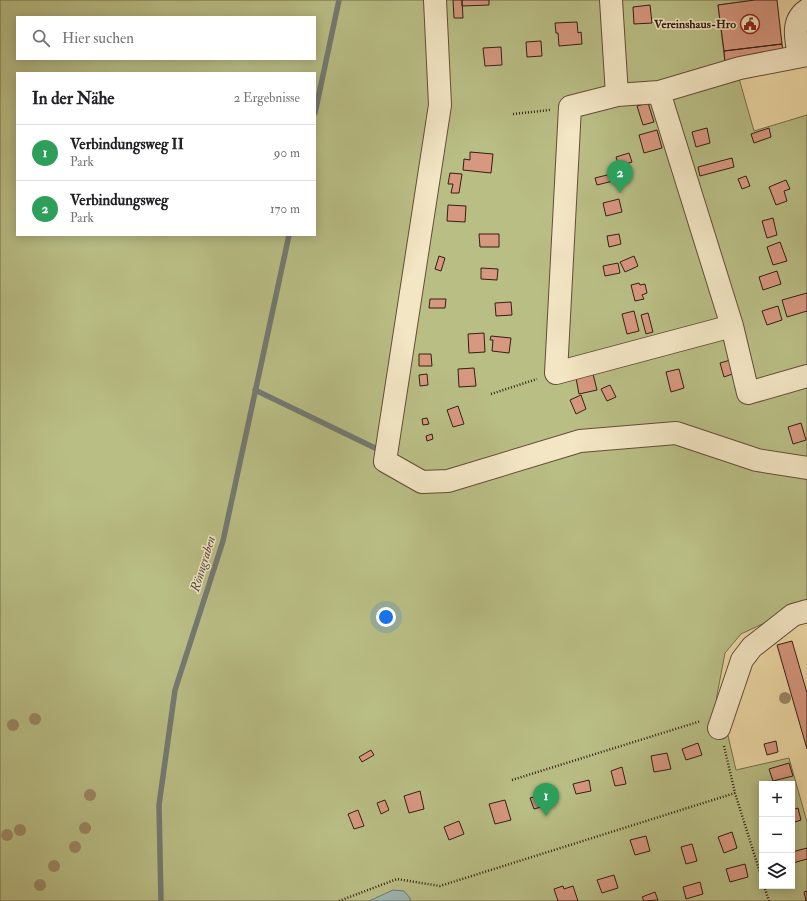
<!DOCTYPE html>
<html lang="de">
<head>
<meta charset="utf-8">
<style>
	body { margin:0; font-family:"IM FELL Double Pica",serif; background:#f2f2f2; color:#202124 }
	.controls { position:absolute; right:12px; bottom:12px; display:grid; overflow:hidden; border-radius:0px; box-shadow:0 2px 10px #0003 }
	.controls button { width:36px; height:36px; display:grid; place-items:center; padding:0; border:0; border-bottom:1px solid #e0e0e0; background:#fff; color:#202124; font:20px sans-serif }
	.you { position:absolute; left:386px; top:617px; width:14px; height:14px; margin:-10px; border:3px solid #fff; border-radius:50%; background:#1a73e8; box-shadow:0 0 0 6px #1a73e833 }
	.badge { display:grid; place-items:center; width:26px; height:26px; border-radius:50%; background:#b45309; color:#fff; font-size:13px; font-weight:700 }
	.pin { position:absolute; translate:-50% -33px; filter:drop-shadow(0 1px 2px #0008) }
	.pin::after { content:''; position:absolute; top:21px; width:14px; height:12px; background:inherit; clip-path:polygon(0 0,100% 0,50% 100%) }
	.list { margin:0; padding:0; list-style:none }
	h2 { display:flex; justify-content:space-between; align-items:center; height:52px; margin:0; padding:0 16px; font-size:17px }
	h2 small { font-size:13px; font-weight:400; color:#757577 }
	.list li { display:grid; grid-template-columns:26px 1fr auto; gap:12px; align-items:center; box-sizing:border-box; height:56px; padding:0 16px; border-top:1px solid #e0e0e0 }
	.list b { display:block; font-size:15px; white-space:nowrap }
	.list p { margin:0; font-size:13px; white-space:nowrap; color:#757577 }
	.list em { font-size:13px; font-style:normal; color:#757577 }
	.icon { flex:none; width:22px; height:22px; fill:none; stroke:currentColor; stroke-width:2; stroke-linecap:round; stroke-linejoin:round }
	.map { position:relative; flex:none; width:807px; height:901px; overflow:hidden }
	.search { position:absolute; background:#fff; box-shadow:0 2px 10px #0003; left:16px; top:16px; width:300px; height:44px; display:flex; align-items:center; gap:10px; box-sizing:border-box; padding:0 14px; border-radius:0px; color:#757577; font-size:15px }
	.panel { position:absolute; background:#fff; box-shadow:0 2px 10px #0003; left:16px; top:72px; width:300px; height:164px; border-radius:0px }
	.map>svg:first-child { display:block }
</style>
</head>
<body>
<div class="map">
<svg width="807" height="901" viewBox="0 0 807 901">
	<rect width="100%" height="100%" fill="#ecd8a5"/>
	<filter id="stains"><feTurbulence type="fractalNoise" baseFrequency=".005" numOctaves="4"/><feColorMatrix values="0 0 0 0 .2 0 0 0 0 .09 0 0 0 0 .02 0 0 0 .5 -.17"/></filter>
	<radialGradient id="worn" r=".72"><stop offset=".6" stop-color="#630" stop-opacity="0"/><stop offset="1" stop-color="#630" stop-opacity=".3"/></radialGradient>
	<path fill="#b9be85" stroke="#776e4c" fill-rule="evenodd" d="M0,0h755l-37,5 7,57 13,13 16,56 53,-16v488l-66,31 -16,19 -8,42 -3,34 12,-2 10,43 53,-12 18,64v79h-807zM17,17h298v42h-298zM17,73h298v162h-298zM762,784h30v102h-30z"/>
	<path fill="#9db7b2" stroke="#737a72" d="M393,890l11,1 6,7v3h-41z"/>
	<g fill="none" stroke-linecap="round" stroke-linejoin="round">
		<path stroke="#737a72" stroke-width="5.5" d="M315,113l24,-113
			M255,390l120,58
			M161,901l-2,-96 16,-115 48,-149 66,-306"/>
	</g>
	<path fill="#d79880" stroke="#351e12" d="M453,0h9l1,18h-9z
		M462,0h27v5l-27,1z
		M755,0h22l5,44 -58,7 -6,-46z
		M650,5l2,18 -18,1 -1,-17z
		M577,22l1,11 3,-1 1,12 -23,2 -1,-13h-2l-1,-10z
		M541,41l1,15 -15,1 -1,-15z
		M782,44l2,12 -59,6 -1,-11z
		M501,47l1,18 -17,1 -2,-18z
		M648,103l6,19 -11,3 -6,-19z
		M707,128l3,15 -14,4 -4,-15z
		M769,128l2,9 -17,6 -3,-9z
		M657,130l5,18 -18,5 -5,-18z
		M470,152l23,2 -2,19 -28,-3 1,-11 6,1z
		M629,153l3,9 -13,4 -3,-9z
		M732,158l2,9 -34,9 -2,-9z
		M450,173l12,1 -3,19h-8l2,-9h-5z
		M611,174l2,7 -16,4 -2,-7z
		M746,176l4,10 -8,3 -4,-10z
		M786,180l4,9 -6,2 3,10 -11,4 -7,-18z
		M619,199l3,13 -16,4 -3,-13z
		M448,205l18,1 -1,16 -18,-1z
		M773,218l4,17 -10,3 -5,-17z
		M479,234h20v13h-19z
		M619,234l2,10 -12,3 -2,-11z
		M780,242l7,19 -14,4 -6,-18z
		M439,256l6,2 -4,13 -6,-2z
		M634,256l4,10 -13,6 -5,-10z
		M618,263l2,10 -15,3 -2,-10z
		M481,268l17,1 -1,11 -16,-1z
		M777,271l4,13 -18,6 -4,-13z
		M639,283l1,2 5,-1 2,9 -5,2 2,4 -9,2 -4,-16z
		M807,293v18l-20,6 -5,-17z
		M430,299h16l-1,9h-16z
		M511,302l1,13 -16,1 -1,-13z
		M778,306l4,14 -15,5 -5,-14z
		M634,311l5,20 -12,3 -5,-20z
		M648,313l5,19 -7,2 -5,-19z
		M484,333l1,19 -16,1 -1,-19z
		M491,336l20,2 -2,15 -17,-2 1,-11h-3z
		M419,354h12l1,12h-13z
		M734,359l4,13 -14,5 -4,-14z
		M474,368l2,18 -17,1 -1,-18z
		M679,369l5,19 -13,4 -5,-20z
		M427,374l1,11 -8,1 -1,-11z
		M593,374l4,16 -18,4 -3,-16z
		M610,385l6,12 -9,4 -6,-12z
		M581,395l5,14 -10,5 -6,-14z
		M458,406l6,18 -11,3 -6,-17z
		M427,418l2,6 -6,1 -1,-6z
		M801,423l5,17 -13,4 -5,-17z
		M432,434l1,5 -6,2 -1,-5z
		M792,641l15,52v56l-30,-104z
		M776,741l2,11 -11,3 -3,-11z
		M698,743l4,12 -16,5 -4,-11z
		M371,750l3,5 -12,7 -3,-5z
		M667,753l4,16 -17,3 -3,-16z
		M789,763l4,13 -20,5 -4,-12z
		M622,767l4,17 -11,2 -4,-15z
		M589,780l2,11 -15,3 -3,-10z
		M420,791l4,18 -15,4 -5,-17z
		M545,794l3,11 -14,4 -4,-11z
		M385,800l4,10 -8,4 -4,-11z
		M505,800l6,20 -16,4 -6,-20z
		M798,808l3,12 -9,3v-13z
		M358,810l6,16 -10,3 -6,-15z
		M459,821l5,13 -15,6 -5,-13z
		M732,832l5,16 -13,5 -6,-16z
		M646,836l4,15 -15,4 -5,-15z
		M692,844l5,17 -11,3 -5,-17z
		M807,848v11l-14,4 -1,-11z
		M745,864l3,13 -18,5 -4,-13z
		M614,875l4,13 -16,5 -5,-13z
		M700,882l3,12 -17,5 -3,-12z
		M563,886l1,3 9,-3 5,15h-20l-4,-12z
		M807,891v10h-1l-2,-9z
		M655,892l3,8 -14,1 -2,-4z"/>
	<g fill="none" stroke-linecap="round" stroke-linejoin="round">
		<g stroke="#634c37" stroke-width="24">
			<path id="minor" d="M435,0l5,105 -55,356 37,21 26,-1 132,-40 96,-8 81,27 50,8
				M611,0l6,95
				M799,56c-3,-17 -8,-35 8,-46
				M659,92l81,-24 67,-13
				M732,326l-176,47 14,-266 47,-12 42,-3 73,234 16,67 59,-17
				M719,728l23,-68 10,-13 41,-32 14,-4"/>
		</g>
		<path stroke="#351e12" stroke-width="2.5" stroke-dasharray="1 2" stroke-linecap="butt" d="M513,114l37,-4
			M491,394l46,-15
			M724,746l11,47 27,86
			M512,780l189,-59
			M764,886l5,15
			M339,901l58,-22 43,7 295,-93"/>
		<use href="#minor" stroke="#f3e6c4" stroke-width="22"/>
	</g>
	<g fill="#9a8864">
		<circle cx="785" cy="698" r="6"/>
		<circle cx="35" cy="719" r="6"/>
		<circle cx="13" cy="725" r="6"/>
		<circle cx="90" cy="795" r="6"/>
		<circle cx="85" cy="828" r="6"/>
		<circle cx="20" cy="830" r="6"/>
		<circle cx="7" cy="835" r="6"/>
		<circle cx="75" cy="847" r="6"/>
		<circle cx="54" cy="866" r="6"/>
		<circle cx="40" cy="885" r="6"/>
	</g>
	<defs>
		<g id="civic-ring" transform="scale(1)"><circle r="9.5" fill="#f3e6c4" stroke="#8f2418" stroke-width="1.5"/><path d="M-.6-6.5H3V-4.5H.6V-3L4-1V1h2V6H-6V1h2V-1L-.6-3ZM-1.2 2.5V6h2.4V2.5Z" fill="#8f2418"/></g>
	</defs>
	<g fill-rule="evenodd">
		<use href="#civic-ring" x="750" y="24"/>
	</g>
	<g text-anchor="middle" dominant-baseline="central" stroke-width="3" stroke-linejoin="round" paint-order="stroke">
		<g font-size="12" font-weight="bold" fill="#351e12" stroke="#f3e6c4" text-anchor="end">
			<text x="736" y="24">Vereinshaus-Hro</text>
		</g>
		<g font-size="13" font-style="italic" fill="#544c42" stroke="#f3e6c4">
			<text transform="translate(203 564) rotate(-73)">Rönngraben</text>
		</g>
	</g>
	<rect width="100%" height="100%" filter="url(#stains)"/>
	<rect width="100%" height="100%" fill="url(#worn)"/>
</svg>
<div class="controls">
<button>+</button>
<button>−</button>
<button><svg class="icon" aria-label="layers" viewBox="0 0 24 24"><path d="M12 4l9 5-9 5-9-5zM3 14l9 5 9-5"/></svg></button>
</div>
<div class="you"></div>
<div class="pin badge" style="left:546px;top:816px;background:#2e9e5b">1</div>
<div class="pin badge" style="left:620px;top:193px;background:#2e9e5b">2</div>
<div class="search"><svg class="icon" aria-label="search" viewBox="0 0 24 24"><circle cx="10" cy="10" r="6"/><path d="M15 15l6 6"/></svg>Hier suchen</div>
<section class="panel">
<h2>In der Nähe<small>2 Ergebnisse</small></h2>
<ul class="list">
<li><span class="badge" style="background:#2e9e5b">1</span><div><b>Verbindungsweg II</b><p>Park</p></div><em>90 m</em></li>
<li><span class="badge" style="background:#2e9e5b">2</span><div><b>Verbindungsweg</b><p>Park</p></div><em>170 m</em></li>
</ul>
</section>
</div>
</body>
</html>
